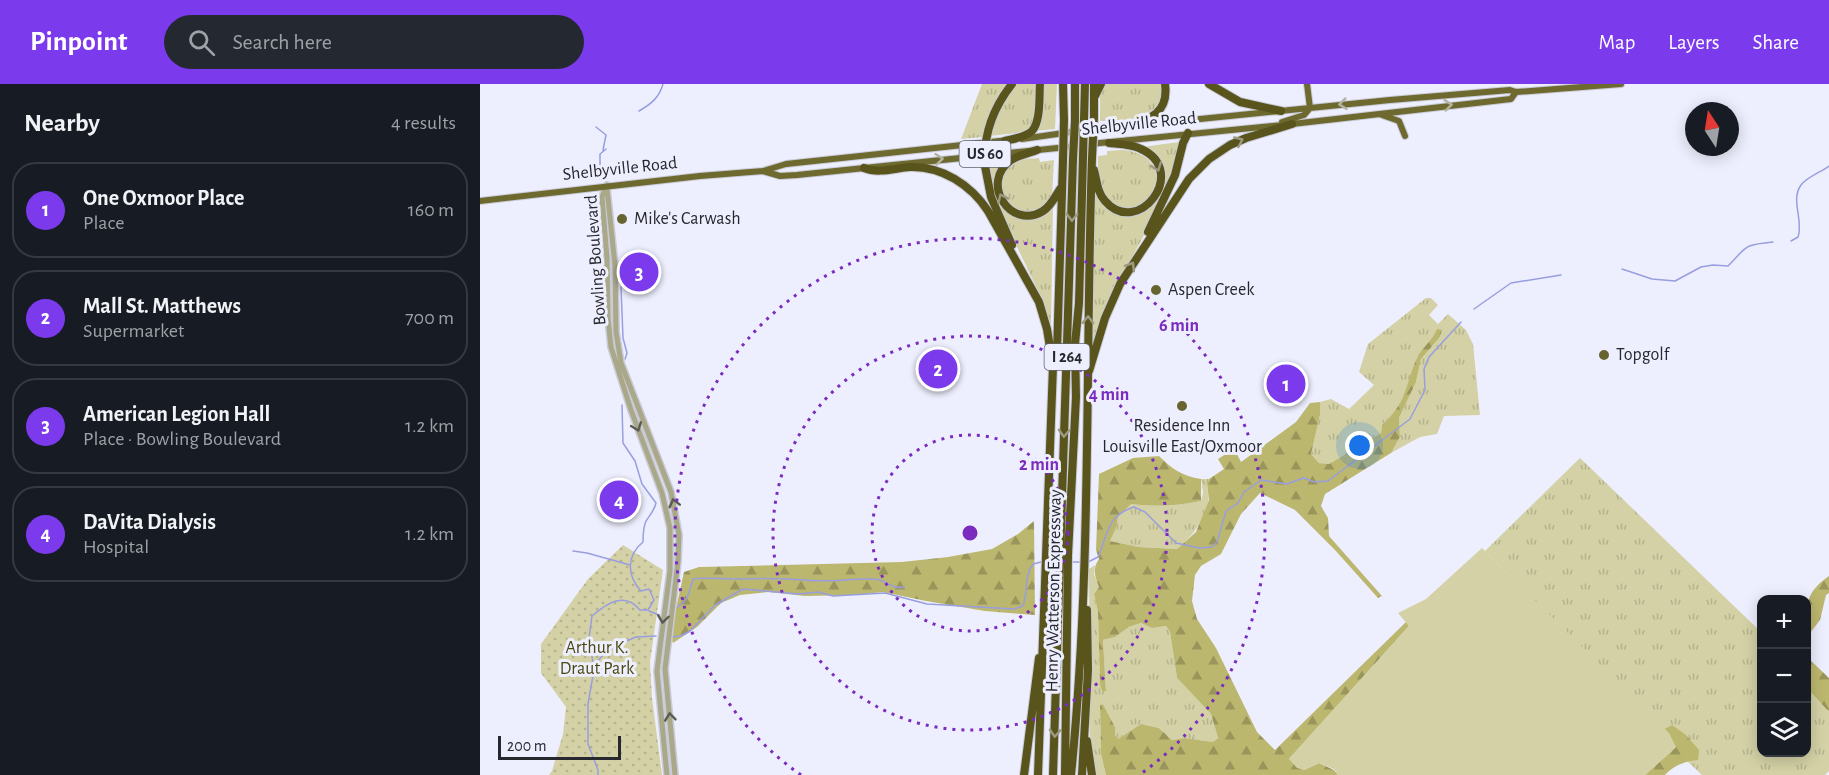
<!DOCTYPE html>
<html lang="en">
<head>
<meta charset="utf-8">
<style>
	body { margin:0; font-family:"Alegreya Sans",sans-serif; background:#242831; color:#f1f3f6 }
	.controls { position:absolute; right:18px; bottom:18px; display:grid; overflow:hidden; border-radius:12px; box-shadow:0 3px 15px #0003 }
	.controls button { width:54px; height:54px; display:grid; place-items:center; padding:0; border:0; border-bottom:2px solid #363941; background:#171b24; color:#f1f3f6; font:30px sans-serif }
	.compass { position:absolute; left:1205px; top:18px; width:54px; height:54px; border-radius:50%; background:#171b24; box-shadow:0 3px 15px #0003; rotate:348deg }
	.scale { position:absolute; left:18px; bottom:15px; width:123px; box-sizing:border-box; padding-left:6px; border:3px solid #27272e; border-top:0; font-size:16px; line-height:21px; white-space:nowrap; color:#27272e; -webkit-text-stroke:4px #eeeffe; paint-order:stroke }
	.you { position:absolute; left:880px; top:362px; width:21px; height:21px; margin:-15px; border:4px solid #fff; border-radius:50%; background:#1a73e8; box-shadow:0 0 0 9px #1a73e833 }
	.badge { display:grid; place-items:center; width:39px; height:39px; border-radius:50%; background:#7c3aed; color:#fff; font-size:20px; font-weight:700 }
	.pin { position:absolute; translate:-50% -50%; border:3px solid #fff; box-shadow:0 2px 6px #0006 }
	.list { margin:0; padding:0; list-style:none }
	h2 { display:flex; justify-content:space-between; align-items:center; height:78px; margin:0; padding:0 24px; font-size:26px }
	h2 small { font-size:20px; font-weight:400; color:#9ea1a6 }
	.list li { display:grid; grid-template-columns:39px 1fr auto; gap:18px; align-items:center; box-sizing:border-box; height:96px; margin:0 12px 12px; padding:0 12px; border:2px solid #363941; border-radius:24px }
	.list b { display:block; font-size:22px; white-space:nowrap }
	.list p { margin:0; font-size:20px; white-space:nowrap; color:#9ea1a6 }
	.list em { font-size:20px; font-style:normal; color:#9ea1a6 }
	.icon { flex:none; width:33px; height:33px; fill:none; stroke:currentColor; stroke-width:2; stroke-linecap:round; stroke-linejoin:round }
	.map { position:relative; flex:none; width:1349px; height:691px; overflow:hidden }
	header { display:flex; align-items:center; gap:36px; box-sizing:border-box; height:84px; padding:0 30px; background:#7c3aed; color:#fff }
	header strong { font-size:28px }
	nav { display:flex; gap:33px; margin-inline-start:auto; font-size:21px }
	.search { width:420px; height:54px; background:#242831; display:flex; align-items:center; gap:15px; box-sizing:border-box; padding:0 21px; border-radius:33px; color:#9ea1a6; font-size:22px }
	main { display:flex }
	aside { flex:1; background:#171b24 }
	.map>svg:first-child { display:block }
</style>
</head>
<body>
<header>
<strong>Pinpoint</strong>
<div class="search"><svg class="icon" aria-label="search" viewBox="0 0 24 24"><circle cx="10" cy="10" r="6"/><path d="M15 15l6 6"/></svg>Search here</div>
<nav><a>Map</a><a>Layers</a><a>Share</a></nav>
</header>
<main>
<aside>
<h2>Nearby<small>4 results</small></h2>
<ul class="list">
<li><span class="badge">1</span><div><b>One Oxmoor Place</b><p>Place</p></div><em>160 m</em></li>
<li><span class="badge">2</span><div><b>Mall St. Matthews</b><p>Supermarket</p></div><em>700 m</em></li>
<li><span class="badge">3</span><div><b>American Legion Hall</b><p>Place · Bowling Boulevard</p></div><em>1.2 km</em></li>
<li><span class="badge">4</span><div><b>DaVita Dialysis</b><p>Hospital</p></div><em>1.2 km</em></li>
</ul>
</aside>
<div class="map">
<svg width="1349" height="691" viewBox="0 0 1349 691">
	<defs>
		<pattern id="grass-tufts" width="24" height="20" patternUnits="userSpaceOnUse" patternTransform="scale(1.5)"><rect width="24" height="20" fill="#d3d1a5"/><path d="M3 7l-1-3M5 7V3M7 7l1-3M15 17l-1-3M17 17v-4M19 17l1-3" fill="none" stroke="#b5b38e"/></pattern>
		<pattern id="forest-firs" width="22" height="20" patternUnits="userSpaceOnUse" patternTransform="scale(1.5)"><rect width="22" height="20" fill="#bcb76e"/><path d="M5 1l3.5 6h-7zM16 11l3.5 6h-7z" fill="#99955b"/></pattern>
		<pattern id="park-dots" width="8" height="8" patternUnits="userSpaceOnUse" patternTransform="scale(1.5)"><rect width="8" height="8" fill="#d3d1a5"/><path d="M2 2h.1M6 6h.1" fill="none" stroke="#b5b38e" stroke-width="1.8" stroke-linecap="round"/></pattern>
	</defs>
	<rect width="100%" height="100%" fill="#eeeffe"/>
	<path fill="url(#grass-tufts)" d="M502,0h55l-3,37 -5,8 -13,4 -26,3 -1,-19 -6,20 -22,2z
		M562,0h15l-2,45 -20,2z
		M624,0h58c4,42 -36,35 -62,37v-27z
		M699,58c-11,72 -65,131 -86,201l1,-156 17,23 38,-3 12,-36 -19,-24z
		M642,66c13,1 25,5 32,17 20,38 -59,75 -56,-11l9,-1v-4z
		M531,74c-24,30 -24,35 7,59l35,-12 -2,121 -8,-25 -49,-102 -6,-38z
		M559,74l1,4 14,-2 -2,37c-27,43 -76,-15 -37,-35 7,-4 17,-3 24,-4z
		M946,214h5l7,7 -9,10 9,9 10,-10 18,16 7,14 7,71 -36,1 -7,18 -17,3 -29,16 9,-16 -1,-19 17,-36 5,-23 19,-22 2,-7 -25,27 -9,29 -13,28 -13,11 -1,8 -52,31 -10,-1 -8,-9 9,-39v-13l11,-3 18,10 25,-24 -15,-13 9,-28z
		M1100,374l181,174 1,120h44l1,-64 22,24v59l-4,4h-123l-15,-14 -15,-36 -8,4 -179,-178z
		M721,395h8c-4,8 1,15 -1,23 -5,22 -15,33 -31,47l-38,-2 -29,-6 7,-15 1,-9 13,-13c23,3 48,2 70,-3l2,-8z
		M615,481l-1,9 5,13 -5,7 4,18 2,73 2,6h4l-3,-51 12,-3 14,-10 12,-4 11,5 14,-2 4,6 7,46 34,36 7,24 -5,4 -29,-4 -12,2 -13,-12 -18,-4 -23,15 -3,-4v-8l-12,-23 -3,1 1,49 5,21h-11l-5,-31 -1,-175z"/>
	<path fill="url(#forest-firs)" d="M957,245l5,1 -2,7 -19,22 -5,23 -17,36 1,19 -9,16 -66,41 -4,12 7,12 1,18 53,60 -4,2 -43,-48 -40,-40 -35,-17 -19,21 -20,40 -20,12 -6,9 -3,26 5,18 19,29 41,84 18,18 131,-128 3,4 -120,133 15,11 15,-7 15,7 4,5h-232l-5,-21 -1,-49 3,-1 12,23v8l3,4 23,-15 18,4 13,12 12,-2 29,4 5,-4 -7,-24 -34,-36 -7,-46 -4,-6 -14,2 -11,-5 -12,4 -14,10 -12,3 3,51h-4l-2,-6 -2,-73 -4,-18 5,-7c-4,-11 -7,-18 0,-28l-3,-9 3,-76 34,-16 26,-2c13,13 23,20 42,23v22c-22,5 -47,6 -70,3l-13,13 -1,9 -7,15 29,6 38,2 19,-17 13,-32 -2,-17 2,-4 15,-10 -6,-10 11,-7h7l5,10 55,-40 14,-19 10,-1v13l-9,39 8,9 10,1 52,-31 1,-8c24,-21 23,-38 34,-65 4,-11 16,-18 21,-31z
		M554,437l1,94 -50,-4 -59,-10 -43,-9 -28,3 -50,1 -37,-4 -28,3 -19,8 -24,24 -24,16 -3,-7 14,-64 15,-5 203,-5 46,-5 44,-8 26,-15z
		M1349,492v17l-3,2 -6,25 -13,17c-1,-29 -4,-43 22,-61z
		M1326,572l23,22v34l-22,-24z
		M1192,641l14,10 13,15 -1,10c-12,1 -24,5 -33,15h-20l31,-28 -12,-18z"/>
	<path fill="url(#park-dots)" d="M143,461l40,25 -13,92 2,36 10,77h-113l3,-4 11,-37 3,-27 -25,-34v-29l47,-65z"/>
	<path fill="#d3d1a5" d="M1002,464l187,185 7,14 -31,28h-307l-4,-6 -15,-6 -15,7 -7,-2 -8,-9 120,-133 -11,-13 28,-14z"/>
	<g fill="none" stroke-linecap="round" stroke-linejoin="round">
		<path stroke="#989edf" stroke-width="1.5" d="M159,27c12,-7 20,-13 24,-27
			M116,43l10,8 -3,15
			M120,95v-25l6,-5
			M1311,157l7,-4c6,-16 -8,-37 3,-52 6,-8 20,-13 28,-19
			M1142,185l30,10 23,2 26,-14 12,-2 15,1c20,-20 14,-21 45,-24
			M141,203l2,51 4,15 -2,6
			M994,225l37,-26 50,-8
			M93,467l14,2 43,12
			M590,478h10
			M608,478l10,-5c10,-23 9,-42 36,-50l11,5 31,31 23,5 13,-1 5,-5 9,-31 12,-8 6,-11 17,-12 26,4 16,-6 12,4 13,-1 82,-62 15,-29 -1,-21 5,-12 32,-35
			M197,523c12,-6 12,-16 16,-28 14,-2 28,0 42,0 24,-1 46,-1 70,1 23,3 47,-2 69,-1 12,0 17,11 30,8
			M169,527l10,4
			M192,553l9,-1 9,-5 25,-26 28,-16 56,5 19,-2 15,4 52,-3 42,11 87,5 9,-3c5,-13 1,-31 10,-42l8,-2
			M114,585l-5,-31 3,-22c15,-13 33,-25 48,-6h8l6,-10 -5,-11 -8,2c-14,-15 -15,-35 2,-49 0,-7 0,-14 3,-21 4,-6 8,-10 10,-18l-14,-19 -7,-23 -12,-18 -1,-38
			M118,691v-5l-10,-26v-40l7,-40 10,-11 12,-8 19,-8 20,-1"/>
		<g stroke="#cacbd9" stroke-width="8">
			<path id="minor" d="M127,101l-5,12 5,61 1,60 3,29 20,63 31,83 8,35v43l-13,100 10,104
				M127,105l8,77 1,66 5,31 50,129 8,43 -1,26 -13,108 10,106"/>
		</g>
		<g stroke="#cacbd9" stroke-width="8">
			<path id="major" d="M827,0l3,24
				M902,31l17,6 6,15
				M802,38l22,-7 6,-7
				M611,46l299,-30 120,-10 6,2 105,-8
				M542,55l56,-8
				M610,60l202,-20 219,-25 5,-7
				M283,87l17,5 17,-1 280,-29
				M0,117l220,-25 63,-5 23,-7 223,-24"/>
		</g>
		<g stroke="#cacbd9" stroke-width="10">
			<path id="highway" d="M583,0l1,36
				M729,0l31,18 41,9
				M615,12l6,-12
				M614,34v-34
				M604,35l1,-35
				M595,36v-36
				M648,42c22,-7 41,-13 37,-42
				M525,57c8,-2 21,-4 27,-10 9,-10 7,-34 8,-47
				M557,66c-8,3 -18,5 -26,10 -32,23 0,71 32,51 8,-5 12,-14 17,-22
				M505,82l6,31 21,48
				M384,84c15,6 31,0 46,-1 32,-1 61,18 78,44l51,91 8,27 6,37 -15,409
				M614,86c3,11 3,22 11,31 33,38 85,-30 36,-52 -9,-5 -21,-5 -32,-6
				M668,148l27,-57 8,-32 5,-10
				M574,278l3,-10 6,-192
				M609,287l16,-53 15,-34 69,-105 20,-20 21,-14 16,-7 46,-14
				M607,657l5,34
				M544,691l15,-117
				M573,691l20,-616
				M585,691l3,-220 8,-158 -1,-53 4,-41 4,-146
				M591,691c21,-205 14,-411 21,-617
				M602,691l6,-105 -1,-60"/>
		</g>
		<use href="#minor" stroke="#a9a889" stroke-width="5"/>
		<use href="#major" stroke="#6e6a2f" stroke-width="6"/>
		<use href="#highway" stroke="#58541c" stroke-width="8"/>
		<g stroke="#cacbd9" stroke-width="10" stroke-linecap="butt">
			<path id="highway-bridge" d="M603,73l1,-38
				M612,74l2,-40
				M593,75l2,-39
				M583,76l1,-40
				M505,82c-2,-30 8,-58 27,-82"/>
		</g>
		<use href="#highway-bridge" stroke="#58541c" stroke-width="8"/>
	</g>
	<defs><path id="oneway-chevron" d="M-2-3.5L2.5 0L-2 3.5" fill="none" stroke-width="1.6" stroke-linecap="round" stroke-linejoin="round" transform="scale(1.5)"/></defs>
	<g stroke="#b4b3a1">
		<use href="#oneway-chevron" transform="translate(863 20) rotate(174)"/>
		<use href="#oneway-chevron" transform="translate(968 21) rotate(-6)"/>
		<use href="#oneway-chevron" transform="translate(459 75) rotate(-6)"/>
	</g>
	<g stroke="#9c9a82">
		<use href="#oneway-chevron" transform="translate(759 57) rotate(-24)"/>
		<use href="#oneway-chevron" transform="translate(677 83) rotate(69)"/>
		<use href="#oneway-chevron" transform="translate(522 114) rotate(-115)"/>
		<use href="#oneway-chevron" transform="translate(592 133) rotate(91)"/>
		<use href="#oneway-chevron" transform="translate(651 182) rotate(-58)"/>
		<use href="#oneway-chevron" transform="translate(608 236) rotate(-89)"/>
		<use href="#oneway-chevron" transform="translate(584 349) rotate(92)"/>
		<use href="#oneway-chevron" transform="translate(575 649) rotate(93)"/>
	</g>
	<g stroke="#5b5b52">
		<use href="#oneway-chevron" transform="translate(157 343) rotate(69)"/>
		<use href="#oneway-chevron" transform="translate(194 419) rotate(-104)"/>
		<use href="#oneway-chevron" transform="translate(183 535) rotate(98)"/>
		<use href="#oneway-chevron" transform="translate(190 633) rotate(-96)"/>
	</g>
	<g fill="none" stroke="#7b2cbf" stroke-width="3" stroke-dasharray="3 6">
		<circle cx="490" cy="449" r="98"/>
		<circle cx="490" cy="449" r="197"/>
		<path d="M321 691A295 295 0 1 1 659 691"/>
	</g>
	<g fill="#676430" stroke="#eeeffe" stroke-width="2">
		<circle cx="142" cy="135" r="6"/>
		<circle cx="676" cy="206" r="6"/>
		<circle cx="1124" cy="271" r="6"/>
		<circle cx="702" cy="322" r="6"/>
	</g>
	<g text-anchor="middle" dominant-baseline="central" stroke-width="6" stroke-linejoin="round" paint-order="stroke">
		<g fill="#eeeffe" stroke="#63636c" stroke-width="1.5">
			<rect x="479.5" y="57" width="51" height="26" rx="4.5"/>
			<rect x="564.5" y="260" width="45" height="26" rx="4.5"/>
		</g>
		<g font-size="16" font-weight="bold" fill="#27272e">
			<text x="505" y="70">US 60</text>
			<text x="587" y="273">I 264</text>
		</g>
		<g font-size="18" fill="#27272e" stroke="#eeeffe">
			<text transform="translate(659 40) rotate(-6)">Shelbyville Road</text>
			<text transform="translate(140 85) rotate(-6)">Shelbyville Road</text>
			<text transform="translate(116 176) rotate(-94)">Bowling Boulevard</text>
			<text transform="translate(574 507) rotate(-89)">Henry Watterson Expressway</text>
		</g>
		<g font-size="18" fill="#27272e" stroke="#eeeffe" text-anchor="start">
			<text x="154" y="135">Mike's Carwash</text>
			<text x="688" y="206">Aspen Creek</text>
			<text x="1136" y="271">Topgolf</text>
			<text x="702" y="342" text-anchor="middle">Residence Inn<tspan x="702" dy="21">Louisville East/Oxmoor</tspan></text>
		</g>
		<g font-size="18" fill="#4c480f" stroke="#eeeffe">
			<text x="117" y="564">Arthur K.<tspan x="117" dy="21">Draut Park</tspan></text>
		</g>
	</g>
	<circle cx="490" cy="449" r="9" fill="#7b2cbf" stroke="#eeeffe" stroke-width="3"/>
	<g font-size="18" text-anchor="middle" font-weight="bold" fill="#7b2cbf" stroke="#eeeffe" stroke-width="6" stroke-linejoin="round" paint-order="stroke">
		<text x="699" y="247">6 min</text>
		<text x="629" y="316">4 min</text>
		<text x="559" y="386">2 min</text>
	</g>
</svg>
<div class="controls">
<button>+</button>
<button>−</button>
<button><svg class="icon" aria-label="layers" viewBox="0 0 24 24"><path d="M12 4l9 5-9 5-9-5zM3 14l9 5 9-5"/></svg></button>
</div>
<svg class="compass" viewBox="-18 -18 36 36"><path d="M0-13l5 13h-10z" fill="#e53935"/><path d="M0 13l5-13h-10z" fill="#9ea1a6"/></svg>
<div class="scale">200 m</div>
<div class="you"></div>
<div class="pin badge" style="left:806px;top:300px">1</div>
<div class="pin badge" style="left:458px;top:285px">2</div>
<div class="pin badge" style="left:159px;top:188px">3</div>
<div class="pin badge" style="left:139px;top:416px">4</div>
</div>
</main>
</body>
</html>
